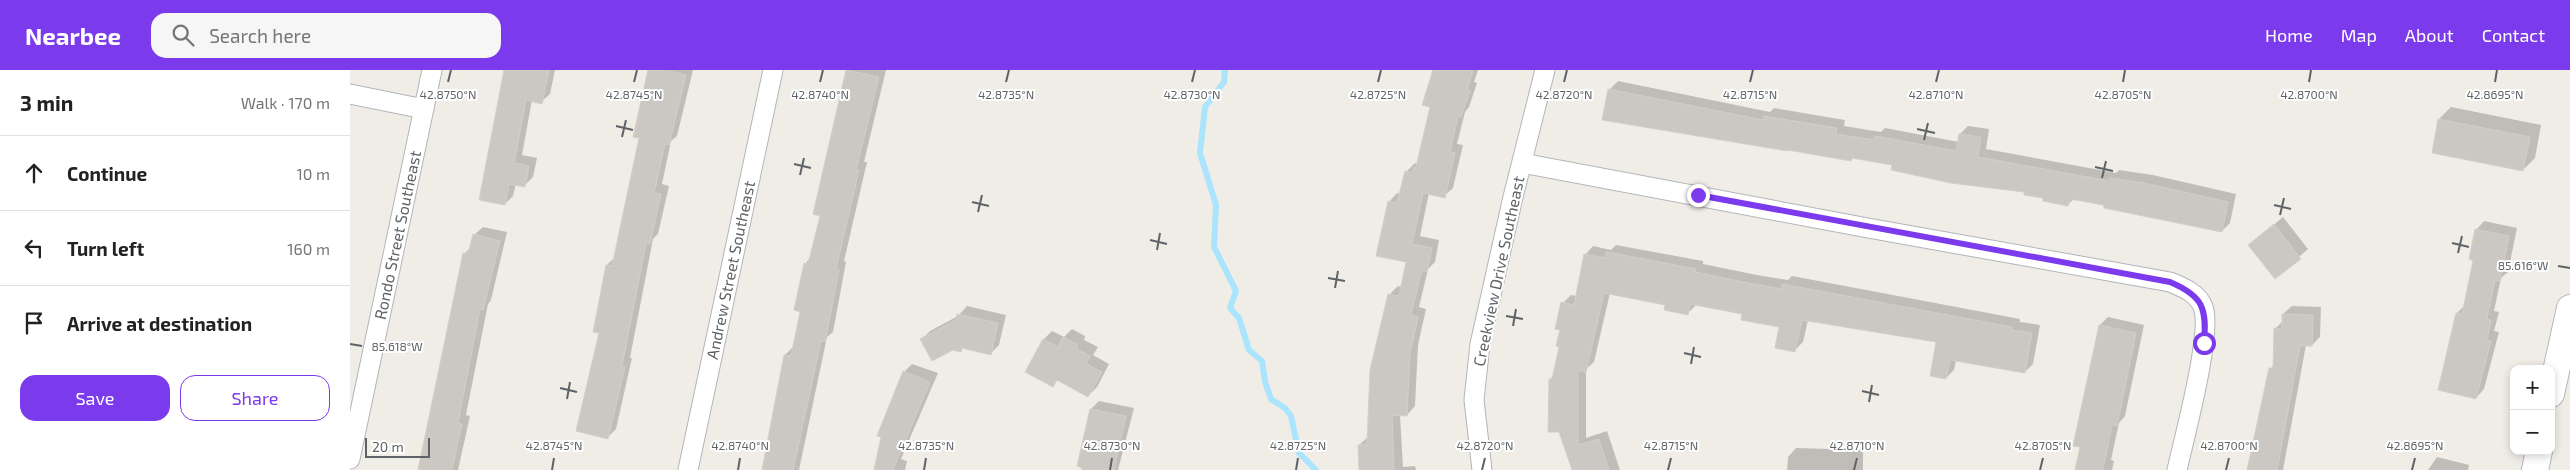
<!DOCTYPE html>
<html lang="en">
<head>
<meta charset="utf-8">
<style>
	body { margin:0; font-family:"Exo 2",sans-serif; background:#f6f6f6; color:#222 }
	.controls { position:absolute; right:15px; bottom:15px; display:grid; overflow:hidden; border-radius:10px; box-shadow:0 2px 8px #0003 }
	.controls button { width:45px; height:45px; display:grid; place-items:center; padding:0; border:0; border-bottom:1px solid #e0e0e0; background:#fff; color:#222; font:25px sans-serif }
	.scale { position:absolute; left:15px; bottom:12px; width:65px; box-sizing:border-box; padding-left:5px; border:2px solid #5e6367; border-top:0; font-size:14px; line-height:18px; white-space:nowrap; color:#5e6367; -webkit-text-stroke:4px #fff; paint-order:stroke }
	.stop { position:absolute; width:15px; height:15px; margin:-11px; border:4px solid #7c3aed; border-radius:50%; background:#fff }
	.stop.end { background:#7c3aed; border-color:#fff; box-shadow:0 1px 5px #0008 }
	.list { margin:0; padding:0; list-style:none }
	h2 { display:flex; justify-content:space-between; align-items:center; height:65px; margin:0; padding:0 20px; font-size:21px }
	h2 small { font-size:16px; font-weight:400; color:#767676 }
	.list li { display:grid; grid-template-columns:32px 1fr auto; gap:15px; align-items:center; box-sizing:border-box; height:75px; padding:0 20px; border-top:1px solid #e0e0e0 }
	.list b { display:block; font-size:19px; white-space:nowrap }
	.list em { font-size:16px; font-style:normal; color:#767676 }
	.actions { display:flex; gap:10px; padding:15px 20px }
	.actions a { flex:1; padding:11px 0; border:1px solid #7c3aed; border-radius:15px; text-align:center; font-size:18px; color:#7c3aed }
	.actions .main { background:#7c3aed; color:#fff }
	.icon { flex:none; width:28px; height:28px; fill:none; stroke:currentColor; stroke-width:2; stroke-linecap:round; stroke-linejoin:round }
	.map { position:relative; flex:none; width:2220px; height:400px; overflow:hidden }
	header { display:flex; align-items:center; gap:30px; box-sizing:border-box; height:70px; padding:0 25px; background:#7c3aed; color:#fff }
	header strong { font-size:24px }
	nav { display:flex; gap:28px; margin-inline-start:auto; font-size:18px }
	.search { width:350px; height:45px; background:#f6f6f6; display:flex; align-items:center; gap:12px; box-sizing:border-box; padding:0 18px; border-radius:15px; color:#767676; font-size:19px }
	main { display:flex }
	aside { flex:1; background:#fff }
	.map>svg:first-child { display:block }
</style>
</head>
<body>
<header>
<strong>Nearbee</strong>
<div class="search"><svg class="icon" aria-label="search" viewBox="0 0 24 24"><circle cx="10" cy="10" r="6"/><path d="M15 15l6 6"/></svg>Search here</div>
<nav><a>Home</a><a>Map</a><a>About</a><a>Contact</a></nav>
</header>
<main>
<aside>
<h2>3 min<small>Walk · 170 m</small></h2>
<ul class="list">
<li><svg class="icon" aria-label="ahead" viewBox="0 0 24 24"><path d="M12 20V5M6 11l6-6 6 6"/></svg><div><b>Continue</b></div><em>10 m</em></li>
<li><svg class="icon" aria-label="left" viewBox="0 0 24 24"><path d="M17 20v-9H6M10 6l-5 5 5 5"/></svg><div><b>Turn left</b></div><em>160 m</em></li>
<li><svg class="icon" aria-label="arrive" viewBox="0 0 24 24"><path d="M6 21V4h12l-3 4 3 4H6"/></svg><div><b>Arrive at destination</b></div></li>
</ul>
<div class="actions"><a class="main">Save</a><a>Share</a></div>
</aside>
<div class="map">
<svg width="2220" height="400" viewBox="0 0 2220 400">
	<rect width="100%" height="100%" fill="#f0ede7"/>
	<path fill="#0003" d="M156,0h49l-5,24 -9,8 -9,-2 -10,55 15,3 -4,19 -8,8 -9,-2 -3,13 -8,8z
		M300,0h43l-16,66 -6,5 -9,43 7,2 -11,48 -5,5 -23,119h2l-16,71 -8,8 -7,-105 6,-67 8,-8 26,-120z
		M497,0h39l-22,92h3l-23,99 2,1 -13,70 -6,5 -28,133h-36l22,-115 8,-8 9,-36 3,-47 5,-6 11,-43 -6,-2z
		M1085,0h43l-4,12 3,1 -8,24 -4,5 -8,32 6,1 -10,43 -9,8 -15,-3 -9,43 19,4 -4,22 -7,7 -9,38 7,2 -8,36 -3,61 -8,9h-7l3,52 12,-1 1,4h-56l-1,-25 9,-8 22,-143 8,-8 4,1 5,-26 -18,-59 8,-9 4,1 5,-22 9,-9 3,1 14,-58z
		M1268,11l152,31 4,-4 71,12 -1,6 37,6 4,-4 74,14 1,-8 8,-8 21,3 -3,20 130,24 3,-3 34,5 83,19 -6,29 -8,8 -148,-32 -6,5 -42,-13 -172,-34 -3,2 -242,-69z
		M2101,37l90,18 -6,33 -12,12 -90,-18 6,-33z
		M1933,147l25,32 -32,28 -26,-32z
		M2134,151l33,7 -9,44 -7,6 -7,33 5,1 -5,19 5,1 -15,57 -8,9 -19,-85 8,-8 9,-44 2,-31z
		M133,157l24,5 -16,68 -3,4 -22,111 4,1 -12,54h-39l45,-216 7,-7 3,-12z
		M1266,175l87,16v3l54,11 31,5 4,-4 228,43v3l20,3 -7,39 -8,8 -69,-12 -2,10 -8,8 -9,-37 -129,-21 -5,22 -8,8 -15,-24 -36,-13 -48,-8 -8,8 -22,-9 -56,-11 -16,69 -8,7v69l21,-7 13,39h-47l-23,-91 4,-3 7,-30 2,-43 8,-8 6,1 8,-41 8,-9 18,4z
		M617,236l39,9 -7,30 -8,8 -27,-6 -4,4 -38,-12 8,-8 28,-15z
		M1942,236l29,1 -1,30 -8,8h-6l-23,125h-35l22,-101 5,-5v-35l8,-8v-7z
		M1758,247l36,8 -19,91 -6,7 -8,37 3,1 -2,9h-36l5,-24 -6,-1 25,-120z
		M722,259l13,7 -1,4 14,7 -5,8 16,9 -12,23 -9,9 -29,-17 -7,7 -8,-47 8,-8 12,6z
		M562,294l26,9 -37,86 6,2 -2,9h-29l28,-98z
		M749,331l35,7 -16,62h-35l8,-61z
		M1446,378l67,2v20h-76l1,-13z
		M2087,387l32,8 -1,5h-40z"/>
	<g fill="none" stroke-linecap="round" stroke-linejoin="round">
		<path stroke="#aae4fd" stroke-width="6" d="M875,0l-1,12 -19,25 -5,46 16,52 -2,42 22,44 -6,17 9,10 10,32 13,11 3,21 6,17 14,9 6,8 8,37 17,17"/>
	</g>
	<path fill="#cbc8c3" stroke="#d5cec5" d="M154,0h45l-7,34 -16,-4 -12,63 15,3 -4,21 -16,-3 -4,21 -26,-5z
		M298,0h17l21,5 -17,70 -4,-1 -11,49 7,1 -11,50 -4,-1 -24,123 3,1 -17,72 -32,-8 23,-98 -6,-1 13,-67 6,1 27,-128 -6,-1z
		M496,0l33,7 -23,93h3l-23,99 3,1 -14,72 -4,-1 -28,129h-31l22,-115 7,1 9,-44 -6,-2 10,-47 4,1 12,-48 -7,-2z
		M1083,0h40l-6,20 3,1 -9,26 -3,-1 -8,36 5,1 -10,45 -22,-5 -11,51 20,4 -5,24 -5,-2 -11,45 7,2 -8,37 -3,62 -15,-1 2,55h-35l-1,-25 9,-1 3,-74 18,-76 11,2 7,-34 -30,-6 12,-55 9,2 8,-32 7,2 2,-6h2l14,-60 -8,-2z
		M1258,19l155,31 1,-4 73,12 -1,6 38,6 1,-4 81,15 3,-17 22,3 -3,20 131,24 1,-3 34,5 84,19 -6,30 -118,-24v-3l-34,-6 -2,7 -25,-5v-3l-19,-3v-3l-73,-9 -60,-13 1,-5 -40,-7 -1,3 -63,-11 -1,1 -185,-31z
		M2088,49l92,18 -7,34 -91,-18z
		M1924,154l27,35 -26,20 -27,-34z
		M2125,159l34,7 -9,45 -5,-1 -8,39 4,1 -4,20 4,1 -15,58 -38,-9 18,-77 6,1 11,-53 -4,-2z
		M123,164l27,7 -17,69 -3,-1 -22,114 4,1 -10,46h-34l45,-217 5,1z
		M1257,182l89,17 -1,3 53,11 33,6 1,-5 230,43v3l20,3 -7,40 -75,-13 -4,19 -16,-3 6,-34 -134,-22 -7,32 -20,-4 4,-21 -38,-7 1,-6 -52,-10 -2,11 -24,-5 1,-5 -61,-12 -18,79 -8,-2v75l21,-6 10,31h-37l-13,-38h-11l1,-53h3l7,-32 -3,-1 4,-16 -5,-1 6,-27 13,3 10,-51 21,4z
		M607,244l41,9 -7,32 -29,-7 -1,4 -8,-2 -21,11 -12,-22 36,-19z
		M1932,244l31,1 -1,31h-12l-23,124h-30l22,-102 4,1 1,-41 8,1z
		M1749,255l37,8 -19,93 -5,-1 -9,45h-28l5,-23 -7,-1z
		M713,267l15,8 -2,3 14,8 -4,8 16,8 -14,25 -31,-17 -4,7 -28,-15 18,-33 15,8z
		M553,301l27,11 -37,88h-19l7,-33 -4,-1z
		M740,339l36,7 -12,54h-32v-2l-5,-2z"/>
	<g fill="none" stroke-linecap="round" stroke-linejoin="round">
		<g stroke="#b2b5b9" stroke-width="21">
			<path id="minor" d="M0,24l74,15
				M1172,93l346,65 302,54c12,5 28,11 33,25 10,25 -19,131 -26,163
				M0,389l82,-389
				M338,400l85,-400
				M1132,400l-8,-70 6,-56 33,-147 32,-127"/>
		</g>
		<g stroke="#b3b7bb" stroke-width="28">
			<path id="secondary" d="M2201,324l19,-86
				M2185,400l4,-19"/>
		</g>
		<use href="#minor" stroke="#fff" stroke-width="19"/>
		<use href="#secondary" stroke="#fff" stroke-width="26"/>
	</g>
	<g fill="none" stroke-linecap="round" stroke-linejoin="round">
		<path stroke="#7c3aed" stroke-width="6" d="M1348,125l472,87c33,14 37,26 34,61"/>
	</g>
	<path fill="none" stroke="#5e6367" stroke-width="2" d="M98,12l3,-12M284,12l3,-12M470,12l3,-12M656,12l3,-12M842,12l3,-12M1028,12l3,-12M1214,12l3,-12M1400,12l3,-12M1586,12l3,-12M1773,12l2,-12M1959,12l2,-12M2145,12l2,-12M266,56l17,4M1567,59l18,4M272,67l4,-17M1574,70l4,-17M444,94l17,4M1745,97l18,4M450,105l4,-17M1752,108l4,-17M622,132l17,4M1924,135l17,4M628,142l4,-17M1930,145l4,-17M800,170l17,4M2102,173l17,4M807,180l3,-17M2108,183l4,-17M2208,196l12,2M978,208l17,3M985,218l3,-17M1156,246l17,3M1163,256l3,-17M0,274l12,2M1334,283l17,4M1341,294l3,-17M210,318l17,4M1512,321l17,4M217,329l3,-17M1519,332l3,-17M202,400l2,-12M388,400l2,-12M574,400l2,-12M760,400l2,-12M946,400l2,-12M1132,400l3,-12M1318,400l3,-12M1504,400l3,-12M1690,400l3,-12M1876,400l3,-12M2062,400l3,-12"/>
	<g text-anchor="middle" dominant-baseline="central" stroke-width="4" stroke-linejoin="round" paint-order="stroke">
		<g font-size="16" fill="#5e6367" stroke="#fff">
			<text transform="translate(47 165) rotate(-78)">Rondo Street Southeast</text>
			<text transform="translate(380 200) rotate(-78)">Andrew Street Southeast</text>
			<text transform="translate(1148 201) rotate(-78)">Creekview Drive Southeast</text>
		</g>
	</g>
	<g font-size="12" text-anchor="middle" fill="#5e6367" stroke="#fff" stroke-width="4" stroke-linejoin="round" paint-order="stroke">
		<text x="98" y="29">42.8750°N</text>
		<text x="284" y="29">42.8745°N</text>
		<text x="470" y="29">42.8740°N</text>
		<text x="656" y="29">42.8735°N</text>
		<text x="842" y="29">42.8730°N</text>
		<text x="1028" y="29">42.8725°N</text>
		<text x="1214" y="29">42.8720°N</text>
		<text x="1400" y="29">42.8715°N</text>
		<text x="1586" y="29">42.8710°N</text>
		<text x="1773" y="29">42.8705°N</text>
		<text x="1959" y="29">42.8700°N</text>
		<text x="2145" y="29">42.8695°N</text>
		<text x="2173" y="200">85.616°W</text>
		<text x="47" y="281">85.618°W</text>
		<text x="204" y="380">42.8745°N</text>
		<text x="390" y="380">42.8740°N</text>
		<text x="576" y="380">42.8735°N</text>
		<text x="762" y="380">42.8730°N</text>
		<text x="948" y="380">42.8725°N</text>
		<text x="1135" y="380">42.8720°N</text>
		<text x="1321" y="380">42.8715°N</text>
		<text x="1507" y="380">42.8710°N</text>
		<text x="1693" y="380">42.8705°N</text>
		<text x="1879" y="380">42.8700°N</text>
		<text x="2065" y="380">42.8695°N</text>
	</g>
</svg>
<div class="controls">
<button>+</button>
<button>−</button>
</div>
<div class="scale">20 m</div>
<div class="stop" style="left:1854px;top:273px"></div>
<div class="stop end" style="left:1348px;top:125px"></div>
</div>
</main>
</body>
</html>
